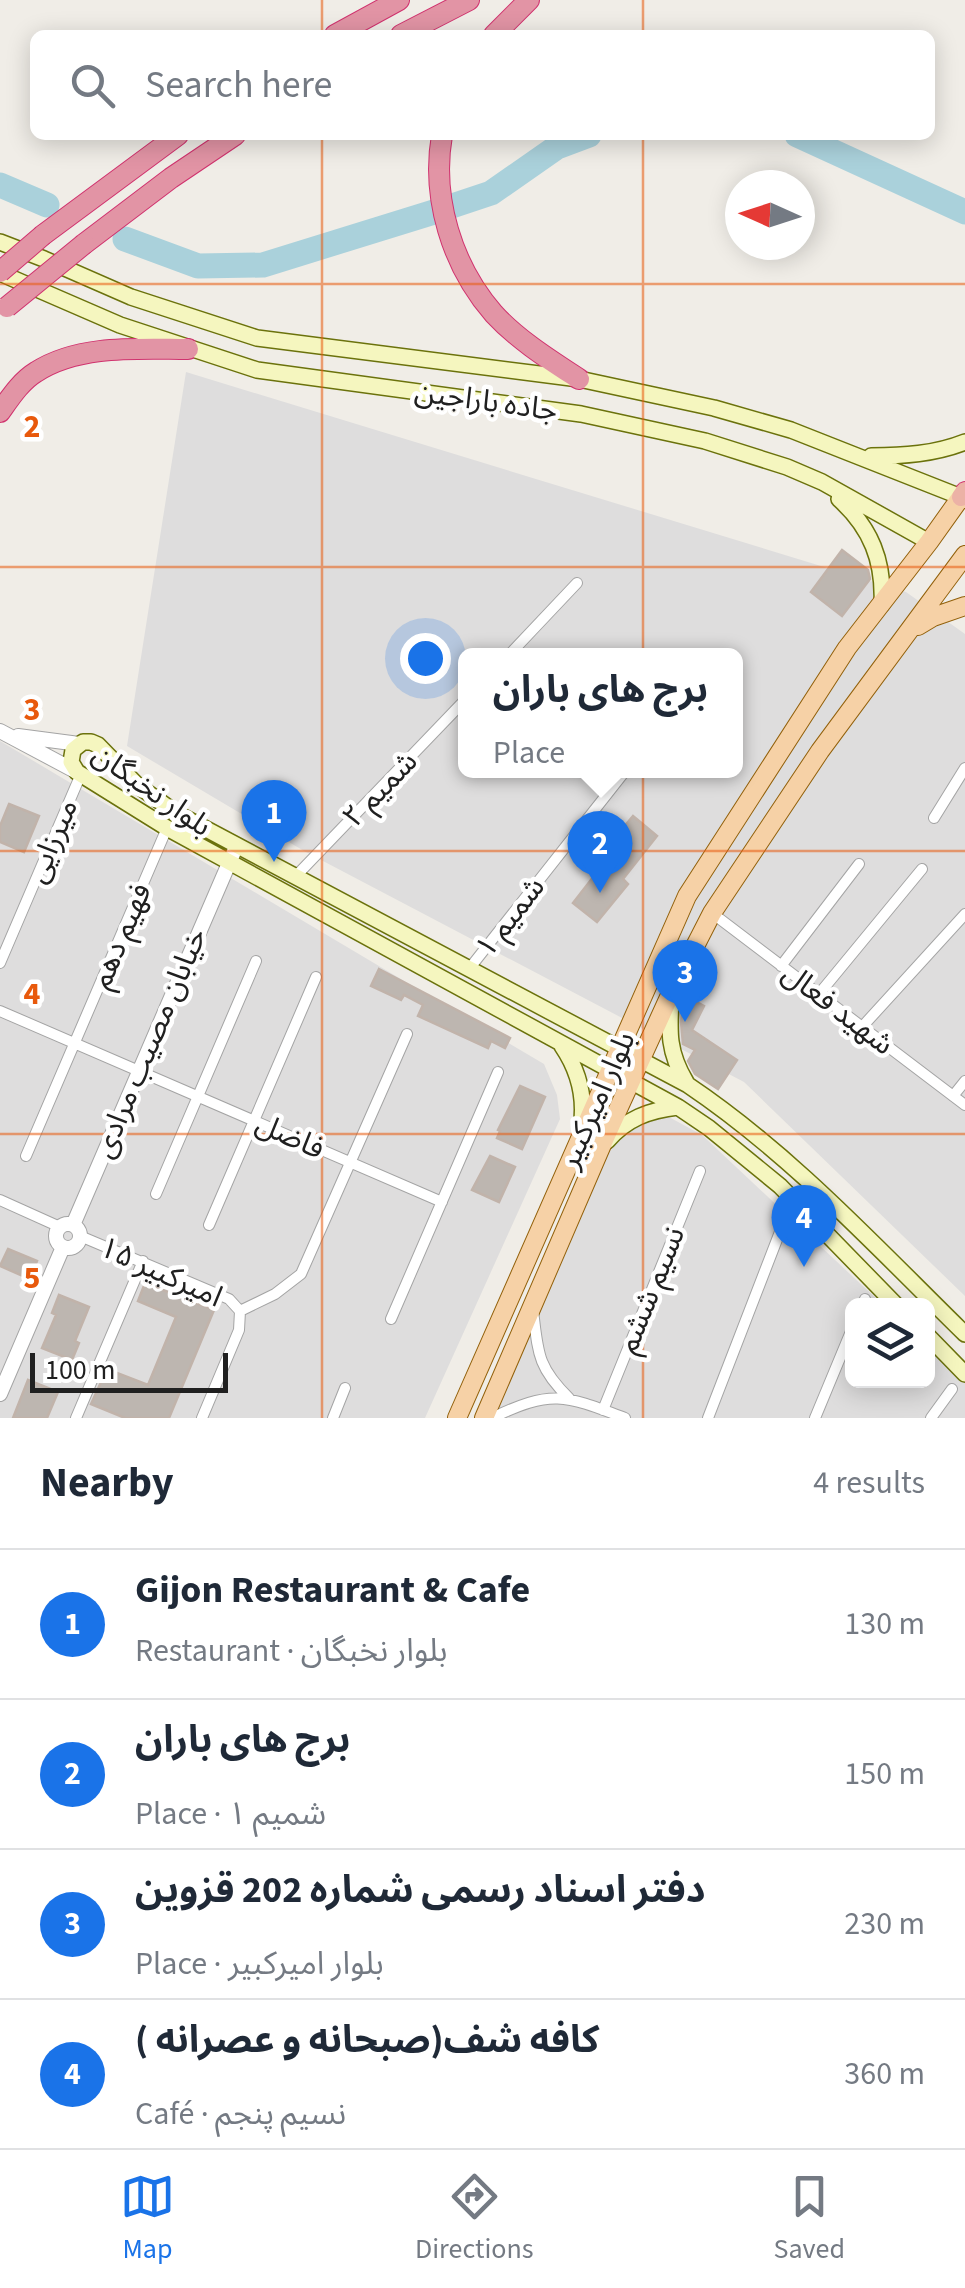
<!DOCTYPE html>
<html lang="en">
<head>
<meta charset="utf-8">
<style>
	body { margin:0; font-family:"Source Sans 3","Noto Sans Arabic",sans-serif; background:#f6f6f7; color:#1f2937 }
	.controls { position:absolute; right:30px; bottom:30px; display:grid; overflow:hidden; border-radius:15px; box-shadow:0 5px 25px #0003 }
	.controls button { width:90px; height:90px; display:grid; place-items:center; padding:0; border:0; border-bottom:2px solid #e0e1e3; background:#fff; color:#1f2937; font:50px sans-serif }
	.compass { position:absolute; left:725px; top:170px; width:90px; height:90px; border-radius:50%; background:#fff; box-shadow:0 5px 25px #0003; rotate:273deg }
	.scale { position:absolute; left:30px; bottom:25px; width:198px; box-sizing:border-box; padding-left:10px; border:5px solid #202020; border-top:0; font-size:28px; line-height:35px; white-space:nowrap; color:#202020; -webkit-text-stroke:8px #fff; paint-order:stroke }
	.you { position:absolute; left:425px; top:658px; width:35px; height:35px; margin:-25px; border:8px solid #fff; border-radius:50%; background:#1a73e8; box-shadow:0 0 0 15px #1a73e833 }
	.badge { display:grid; place-items:center; width:65px; height:65px; border-radius:50%; background:#1a73e8; color:#fff; font-size:32px; font-weight:700 }
	.pin { position:absolute; translate:-50% -82px; filter:drop-shadow(0 2px 5px #0008) }
	.pin::after { content:''; position:absolute; top:52px; width:35px; height:30px; background:inherit; clip-path:polygon(0 0,100% 0,50% 100%) }
	.popup { position:absolute; left:458px; top:648px; width:285px; height:130px; box-sizing:border-box; display:grid; place-content:center; border-radius:15px; background:#fff; filter:drop-shadow(0 2px 8px #0005); font-size:32px; white-space:nowrap; color:#747a83 }
	.popup b { font-size:38px; color:#1f2937 }
	.popup::after { content:''; position:absolute; left:50%; top:100%; margin-left:-20px; border:20px solid transparent; border-top-color:#fff }
	.list { margin:0; padding:0; list-style:none }
	h2 { display:flex; justify-content:space-between; align-items:center; height:130px; margin:0; padding:0 40px; font-size:42px }
	h2 small { font-size:32px; font-weight:400; color:#747a83 }
	.list li { display:grid; grid-template-columns:65px 1fr auto; gap:30px; align-items:center; box-sizing:border-box; height:150px; padding:0 40px; border-top:2px solid #e0e1e3 }
	.list b { display:block; font-size:38px; white-space:nowrap }
	.list p { margin:0; font-size:32px; white-space:nowrap; color:#747a83 }
	.list em { font-size:32px; font-style:normal; color:#747a83 }
	.icon { flex:none; width:55px; height:55px; fill:none; stroke:currentColor; stroke-width:2; stroke-linecap:round; stroke-linejoin:round }
	.map { position:relative; flex:none; width:965px; height:1418px; overflow:hidden }
	.search { position:absolute; background:#fff; box-shadow:0 5px 25px #0003; left:30px; right:30px; top:30px; height:110px; display:flex; align-items:center; gap:25px; box-sizing:border-box; padding:0 35px; border-radius:15px; color:#747a83; font-size:38px }
	.sheet { height:730px; background:#fff }
	nav { display:flex; justify-content:space-around; align-items:center; box-sizing:border-box; height:140px; border-top:2px solid #e0e1e3; background:#fff; font-size:28px; color:#747a83 }
	nav a { display:grid; justify-items:center; gap:5px }
	nav .on { color:#1a73e8 }
	.map>svg:first-child { display:block }
</style>
</head>
<body>
<div class="map">
<svg width="965" height="1418" viewBox="0 0 965 1418">
	<rect width="100%" height="100%" fill="#f0ede7"/>
	<path fill="#dedddd" fill-rule="evenodd" d="M186,372l720,220 59,42v662l-221,-214 -440,-231 -177,-105zM465,656h270v114h-270z
		M0,741l544,323 13,31 3,24 -135,299h-425z
		M656,1110l46,25 181,170 -31,1v74h76v-33l37,36v35h-483l120,-284z"/>
	<g fill="none" stroke-linecap="round" stroke-linejoin="round">
		<path stroke="#aad1db" stroke-width="25" d="M797,135l168,77
			M0,185l47,20
			M452,206l39,-13 66,-46 32,-12
			M125,239l73,27 65,-1 171,-53"/>
	</g>
	<path fill="#bdb6b0" stroke="#c1b3aa" stroke-width="2.5" d="M842,550l26,20 2,9 -28,37 -31,-24z
		M9,804l30,12 -15,36 -24,-10v-16z
		M633,816l24,20 -34,43 5,5 -31,38 -24,-19 35,-45 -6,-5z
		M379,969l131,69 -5,10 -14,-7 -3,7 -70,-32 5,-11 -19,-10 -3,5 -30,-14z
		M684,995l20,11 -12,24 45,30 -19,29 -23,-15 -7,-13 7,-11 -12,-6 -2,-22z
		M520,1086l25,11 -23,52 -25,-11 3,-7 -2,-1z
		M490,1156l25,11 -16,35 -27,-12z
		M8,1249l29,12 -7,18 -30,-13z
		M145,1283l69,27 -45,108h-44l-34,-14 16,-35 41,16 28,-68 -38,-16z
		M59,1295l30,12 -14,34 4,2 -7,17 -30,-12 14,-33 -4,-2z
		M28,1380l30,12 -11,26h-34z"/>
	<g fill="none" stroke-linecap="round" stroke-linejoin="round">
		<g stroke="#a4a4a4" stroke-width="12">
			<path id="minor" d="M508,656l69,-73
				M934,818l31,-50
				M295,877l170,-177
				M712,913l253,192
				M0,963l81,-189
				M781,966l78,-102
				M469,969l157,-199
				M819,994l103,-125
				M0,1011l442,191
				M862,1027l103,-113
				M953,1096l12,-15
				M26,1156l141,-328
				M156,1194l100,-233
				M0,1200l60,27
				M209,1225l107,-248
				M80,1236l149,63 11,12
				M862,1306l3,-7
				M533,1310c5,42 4,57 36,88
				M240,1311l35,-17 26,-20 106,-240
				M391,1319l107,-247
				M603,1410l97,-239
				M76,1418l67,-157
				M202,1418l37,-88 1,-19
				M333,1418l12,-30
				M492,1418c60,-29 73,-23 133,0
				M708,1418l75,-194
				M815,1418l37,-89
				M931,1418l21,-29"/>
		</g>
		<g stroke="#a4a4a4" stroke-width="16">
			<path id="tertiary" d="M0,731l77,41
				M18,736l61,8
				M56 1236a12 12 0 1 1 24 0a12 12 0 1 1-24 0Z
				M73,1225l163,-378
				M0,1394l63,-147"/>
		</g>
		<g stroke="#6b720c" stroke-width="18">
			<path id="secondary" d="M0,242l44,17 87,38 126,41 322,41 135,29 77,22 170,67
				M0,273l120,52 137,45 324,44 124,27 82,26 35,15 107,60
				M871,456c32,0 64,-2 94,-14
				M839,499c32,29 45,62 43,105
				M671,999c-2,33 -3,53 15,83
				M562,1046c17,25 24,51 19,82
				M607,1141c19,-22 42,-31 71,-34
				M897,1306l-117,-120 -71,-58 -31,-21 -511,-279 -90,-56 -6,-10 2,-12 10,-8h8l7,3 39,40 39,28 512,272c104,70 188,162 277,249
				M928,1336l37,38"/>
		</g>
		<g stroke="#92600a" stroke-width="20">
			<path id="primary" d="M918,626l15,-9 32,-11
				M457,1418l230,-522 160,-248 82,-106 32,-45 4,2
				M484,1418l120,-278 67,-147 41,-80 108,-162 145,-196"/>
		</g>
		<g stroke="#d0326e" stroke-width="20">
			<path id="trunk" d="M961,497l4,-6"/>
		</g>
		<g stroke="#d0326e" stroke-width="22">
			<path id="motorway" d="M335,35l64,-35
				M401,35l68,-35
				M494,35l35,-35
				M442,135c-11,63 10,131 52,179 24,26 56,46 85,65
				M43,235l135,-100
				M84,244l87,-66 64,-43
				M0,412c10,-14 21,-31 36,-40 43,-28 104,-23 152,-23"/>
		</g>
		<use href="#minor" stroke="#fff" stroke-width="10"/>
		<use href="#tertiary" stroke="#fff" stroke-width="14"/>
		<use href="#secondary" stroke="#f5f6bf" stroke-width="15"/>
		<use href="#primary" stroke="#f6d1a6" stroke-width="18"/>
		<use href="#trunk" stroke="#ecb2a6" stroke-width="18"/>
		<use href="#motorway" stroke="#e294a5" stroke-width="20"/>
		<g stroke="#d0326e" stroke-width="22" stroke-linecap="butt">
			<path id="motorway-bridge" d="M0,272l43,-37
				M7,307l77,-63"/>
		</g>
		<use href="#motorway-bridge" stroke="#e294a5" stroke-width="20"/>
	</g>
	<path fill="none" stroke="#e8590c" stroke-width="2.5" stroke-opacity="0.55" d="M322,0v35M643,0v35M322,135v1283M643,135v1283M0,284h965M0,567h965M0,851h965M0,1134h965"/>
	<g text-anchor="middle" dominant-baseline="central" stroke-width="9" stroke-linejoin="round" paint-order="stroke">
		<g font-size="30" fill="#202020" stroke="#fff">
			<text transform="translate(486 401) rotate(8)">جاده باراجین</text>
			<text transform="translate(380 789) rotate(-46)">شمیم ۲</text>
			<text transform="translate(152 790) rotate(35)">بلوار نخبگان</text>
			<text transform="translate(52 841) rotate(-67)">میرزایی</text>
			<text transform="translate(510 917) rotate(-52)">شمیم ۱</text>
			<text transform="translate(121 936) rotate(-67)">فهیم دهم</text>
			<text transform="translate(838 1009) rotate(37)">شهید فعال</text>
			<text transform="translate(150 1043) rotate(-67)">خیابان مصیب مرادی</text>
			<text transform="translate(597 1100) rotate(-66)">بلوار امیرکبیر</text>
			<text transform="translate(290 1136) rotate(24)">فاضل</text>
			<text transform="translate(161 1272) rotate(24)">امیرکبیر ۱۵</text>
			<text transform="translate(651 1290) rotate(-68)">نسیم ششم</text>
		</g>
	</g>
	<g font-size="32" text-anchor="middle" font-weight="bold" fill="#e8590c" stroke="#fff" stroke-width="9" stroke-linejoin="round" paint-order="stroke">
		<text x="32" y="437">2</text>
		<text x="32" y="720">3</text>
		<text x="32" y="1004">4</text>
		<text x="32" y="1288">5</text>
	</g>
</svg>
<div class="controls">
<button><svg class="icon" aria-label="layers" viewBox="0 0 24 24"><path d="M12 4l9 5-9 5-9-5zM3 14l9 5 9-5"/></svg></button>
</div>
<svg class="compass" viewBox="-18 -18 36 36"><path d="M0-13l5 13h-10z" fill="#e53935"/><path d="M0 13l5-13h-10z" fill="#747a83"/></svg>
<div class="scale">100 m</div>
<div class="you"></div>
<div class="pin badge" style="left:274px;top:862px">1</div>
<div class="pin badge" style="left:600px;top:893px">2</div>
<div class="popup"><b>برج های باران</b>Place</div>
<div class="pin badge" style="left:685px;top:1022px">3</div>
<div class="pin badge" style="left:804px;top:1267px">4</div>
<div class="search"><svg class="icon" aria-label="search" viewBox="0 0 24 24"><circle cx="10" cy="10" r="6"/><path d="M15 15l6 6"/></svg>Search here</div>
</div>
<section class="sheet">
<h2>Nearby<small>4 results</small></h2>
<ul class="list">
<li><span class="badge">1</span><div><b>Gijon Restaurant &amp; Cafe</b><p>Restaurant · بلوار نخبگان</p></div><em>130 m</em></li>
<li><span class="badge">2</span><div><b>برج های باران</b><p>Place · شمیم ۱</p></div><em>150 m</em></li>
<li><span class="badge">3</span><div><b>دفتر اسناد رسمی شماره 202 قزوین</b><p>Place · بلوار امیرکبیر</p></div><em>230 m</em></li>
<li><span class="badge">4</span><div><b>کافه شف(صبحانه و عصرانه )</b><p>Café · نسیم پنجم</p></div><em>360 m</em></li>
</ul>
</section>
<nav>
<a class="on"><svg class="icon" aria-label="map" viewBox="0 0 24 24"><path d="M3 6l6-2 6 2 6-2v14l-6 2-6-2-6 2zM9 4v14M15 6v14"/></svg>Map</a>
<a><svg class="icon" aria-label="directions" viewBox="0 0 24 24"><path d="M12 3l9 9-9 9-9-9zM9 14v-3h6M13 9l2 2-2 2"/></svg>Directions</a>
<a><svg class="icon" aria-label="saved" viewBox="0 0 24 24"><path d="M7 4h10v16l-5-4-5 4z"/></svg>Saved</a>
</nav>
</body>
</html>
